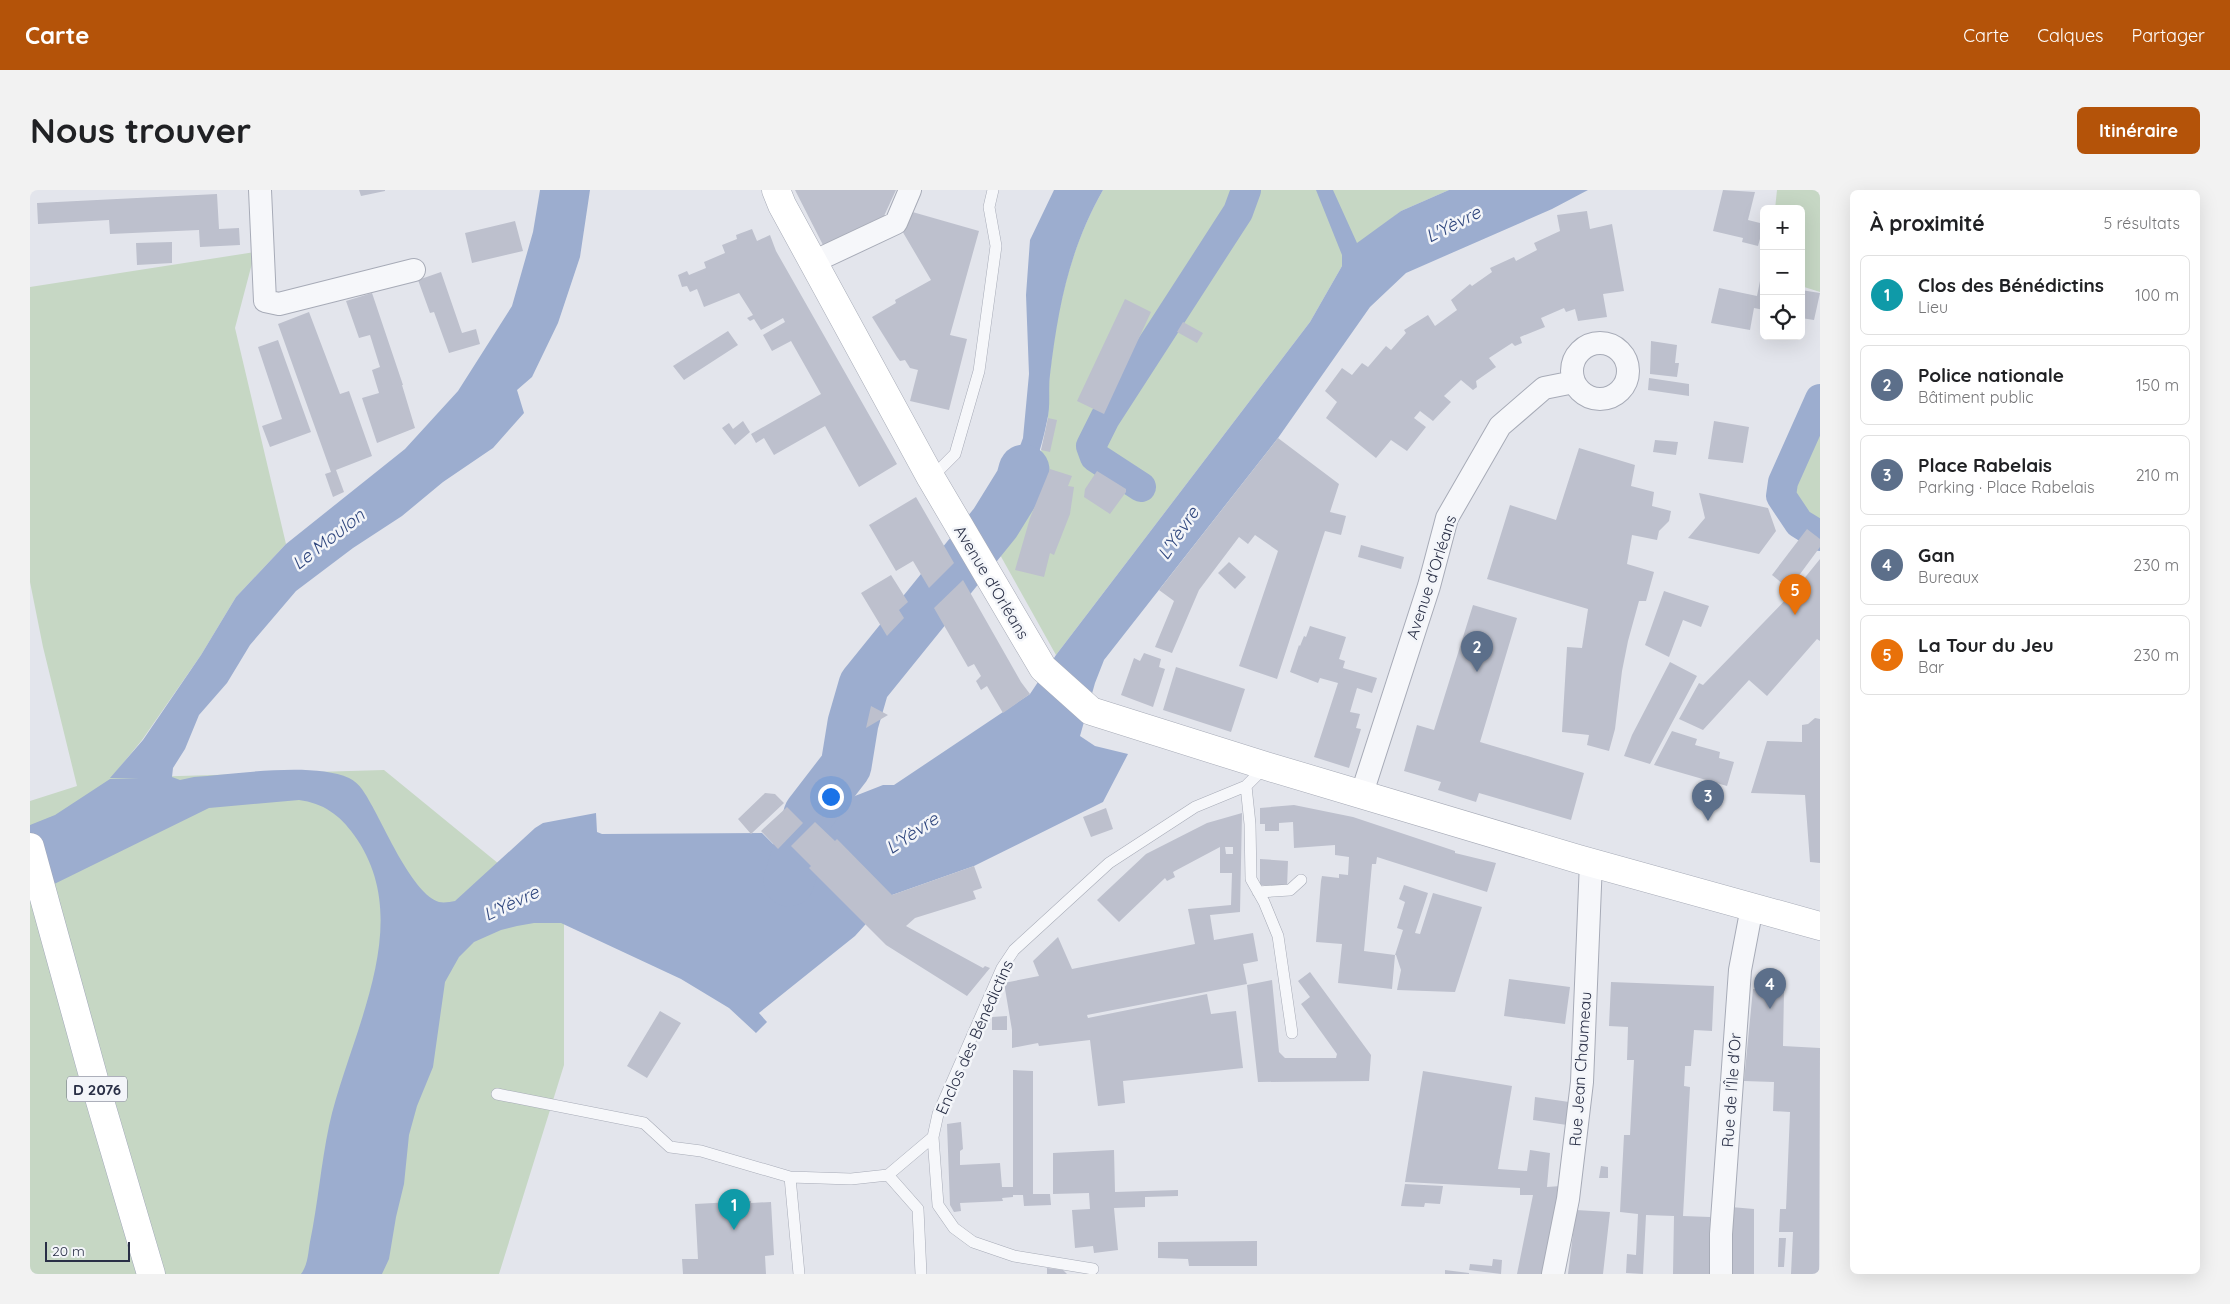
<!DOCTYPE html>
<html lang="fr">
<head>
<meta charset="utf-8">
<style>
	body { margin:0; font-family:Quicksand,sans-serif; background:#f2f2f2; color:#202124 }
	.controls { position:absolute; right:15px; top:15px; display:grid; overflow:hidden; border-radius:8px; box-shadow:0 5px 20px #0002 }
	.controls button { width:45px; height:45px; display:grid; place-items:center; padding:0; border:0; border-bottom:1px solid #e0e0e0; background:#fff; color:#202124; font:25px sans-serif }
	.scale { position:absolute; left:15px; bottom:12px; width:85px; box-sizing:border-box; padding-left:5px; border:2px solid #292f46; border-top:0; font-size:14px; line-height:18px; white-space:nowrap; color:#292f46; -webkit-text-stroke:4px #f3f5f9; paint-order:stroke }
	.you { position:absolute; left:800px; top:606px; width:18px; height:18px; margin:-12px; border:4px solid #fff; border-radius:50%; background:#1a73e8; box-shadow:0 0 0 8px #1a73e833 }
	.badge { display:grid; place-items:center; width:32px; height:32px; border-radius:50%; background:#b45309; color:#fff; font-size:16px; font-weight:700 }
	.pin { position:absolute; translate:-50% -41px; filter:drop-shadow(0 1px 2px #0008) }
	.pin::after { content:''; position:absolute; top:26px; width:18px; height:15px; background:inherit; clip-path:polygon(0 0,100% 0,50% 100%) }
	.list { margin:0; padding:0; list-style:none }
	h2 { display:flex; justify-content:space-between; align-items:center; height:65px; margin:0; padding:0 20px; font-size:21px }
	h2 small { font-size:16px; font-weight:400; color:#757577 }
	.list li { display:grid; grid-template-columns:32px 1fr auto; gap:15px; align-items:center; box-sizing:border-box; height:80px; margin:0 10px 10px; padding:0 10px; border:1px solid #e0e0e0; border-radius:8px }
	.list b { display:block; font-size:19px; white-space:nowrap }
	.list p { margin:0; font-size:16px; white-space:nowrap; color:#757577 }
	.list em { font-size:16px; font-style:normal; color:#757577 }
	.icon { flex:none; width:28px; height:28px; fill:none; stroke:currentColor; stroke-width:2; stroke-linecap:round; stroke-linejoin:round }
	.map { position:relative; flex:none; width:1790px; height:1084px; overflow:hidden; border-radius:8px }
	header { display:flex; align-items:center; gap:30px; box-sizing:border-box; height:70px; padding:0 25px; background:#b45309; color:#fff }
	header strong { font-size:24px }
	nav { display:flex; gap:28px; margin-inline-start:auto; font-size:18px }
	.intro { display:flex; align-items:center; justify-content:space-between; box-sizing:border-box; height:120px; padding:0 30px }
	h1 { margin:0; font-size:35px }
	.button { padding:12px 22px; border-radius:8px; background:#b45309; color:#fff; font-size:18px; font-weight:700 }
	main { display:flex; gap:30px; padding:0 30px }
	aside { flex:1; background:#fff; border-radius:8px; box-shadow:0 5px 20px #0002 }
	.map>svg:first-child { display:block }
</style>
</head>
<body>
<header>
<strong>Carte</strong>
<nav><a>Carte</a><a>Calques</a><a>Partager</a></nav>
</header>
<div class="intro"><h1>Nous trouver</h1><a class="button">Itinéraire</a></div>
<main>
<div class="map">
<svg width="1790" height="1084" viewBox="0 0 1790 1084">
	<rect width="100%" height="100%" fill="#e3e5ec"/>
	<path fill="#c6d7c4" d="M1073,0h346l-48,21 -51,41 -40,70 -254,333 -57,-102c19,-43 44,-89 49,-136 1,-11 0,-23 1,-34 6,-68 20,-134 54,-193z
		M1747,0h43v102l-19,-6v-77h-26z
		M225,62l-20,76 51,216 -50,53 -35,58 -59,85 -31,38 273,-8 180,147v148l-65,209h-469v-473l47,-15 -34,-139 -13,-65v-295z
		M1790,218v120l-37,-31z"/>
	<path fill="#9cadcf" d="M510,0h50l-10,67 -22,66 -26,54 -15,13 7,23 -31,35 -50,34 -41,34 -49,32 -57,43 -46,54 -23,38 -28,32 -14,34 -12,19 -1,9 8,3 14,-3c41,-3 119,-15 155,1 11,5 17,17 22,26 14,24 42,90 68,98 5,1 11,0 16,-1l80,-73 8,-5 53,-10 1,19 5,2 160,-1 16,16 25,-26 6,-9 74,-29h11l136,-91 26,-39 254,-333 32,-56v-11l-26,-65h17l24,53 44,-32 48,-21h139l-36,19 -146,64 -36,34 -92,131 -174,222 -9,23 -15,53 15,10 33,8 -25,48 -129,64 -82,29 -37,41 -96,77 8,9 -11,11 -27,-25 -48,-29 -120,-56h-27l-17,3 -16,4 -27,12 -15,15 -14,25 -12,85 -16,39 -8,29 -5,49 -8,33 -7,42 -7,15h-81c7,-9 7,-21 9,-32 8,-39 11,-78 19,-116 20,-92 89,-203 25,-291 -14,-20 -31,-32 -55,-35l-90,8 -169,83 -10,-1v-65l25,-10 55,-36 29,-1h-29l33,-38 58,-85 35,-58 50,-53 119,-95 53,-58 54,-85 21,-74z
		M1024,0h49c-34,60 -45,118 -53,185 -2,15 1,31 -3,46 -9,46 -29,89 -48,132l-16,-35 20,-26 20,-54 6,-64 -3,-79 4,-55z"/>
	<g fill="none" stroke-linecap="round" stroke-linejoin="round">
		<path stroke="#9cadcf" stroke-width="30" d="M1790,209l-37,83 -2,14 18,27 21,13
			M1111,297l-46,-30 -4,-11 14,-28 133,-206 8,-22"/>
		<path stroke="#9cadcf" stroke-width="51" d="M759,691l20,-67 37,-48 7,-43 11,-38 131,-162 26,-42 3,-11"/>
	</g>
	<path fill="#bdc0cd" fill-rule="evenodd" d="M329,0h26v1l-24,5z
		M765,0h101l-12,26 -61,29z
		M1693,0l32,2 -7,28 16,4 -6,22 -16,-4 1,-4 -30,-7z
		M187,4l2,35 20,-1 1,17 -40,2 -1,-17 -89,4 -1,-14 -71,4 -1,-21z
		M879,21l70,20 -29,104 17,4 -18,71 -39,-9 8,-31 -8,-2 -5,-8 -5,1 -3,-4 -25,-40 24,-14 -1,-3 36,-20 -30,-51z
		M1557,21l3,18 22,-5 12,67 -21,3 4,23 -29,4 -3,-12 -9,3 -2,-4 -23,10 4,9 -25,10 2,6 -7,3 -3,-3 -23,15 7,9 -20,14 1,6 -4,3 -12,-10 -17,16 7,6 -18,19 -13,-10 -6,7 12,9 -19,24 -16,-11 -15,18 -50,-40 11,-16 -12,-11 17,-23 10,7 10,-12 6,4 18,-21 5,4 15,-17 -2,-3 24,-15 7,11 22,-16 -6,-10 19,-16 2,2 20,-14 -2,-4 24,-11 2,4 21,-11 -3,-7 26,-12 -3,-16z
		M485,31l8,30 -51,12 -7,-30z
		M722,39l5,12 13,-6 6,16 121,213 -38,23 -34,-61 -51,29 -10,-17 -8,5 -5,-9 70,-40 -30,-53 -19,10 -9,-16 22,-13 -2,-4 -22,12 -7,-11 -4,2 -3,-3 6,-3 -14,-22 -35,14 -7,-18 -7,3 -3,-6 -5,1 -4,-12 9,-4 2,4 17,-7 -2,-6 21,-9 -3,-8 15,-6 -1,-4z
		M142,52v21l-35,2 -1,-22z
		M411,82l21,61 14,-4 4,15 -31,9 -15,-41 -4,1 -12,-33z
		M1730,91l4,1v28l-10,-2 -4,22 -39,-7 8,-35 38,8z
		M1771,100l19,3 -6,27 -13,-2z
		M342,103l31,92h-1l13,43 -38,15 -15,-45 17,-5 -7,-23 8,-3 -10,-32 -11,3 -13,-37z
		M1095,109l26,13 -47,102 -27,-13z
		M279,122l31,82 9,-3 23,65 -36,14 8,22 -11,5 -8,-23 6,-2 -53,-148z
		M1153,132l20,11 -6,10 -20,-11z
		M698,141l10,14 -54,35 -11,-14z
		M248,150l33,92 -41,15 -8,-21 20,-7 -24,-72z
		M1621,151l26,4 -2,18h4l-2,14 -27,-3z
		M1619,188l40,6v12l-41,-6z
		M1018,228l9,2 -7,32 -9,-2z
		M713,231l7,11 -15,13 -13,-17 7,-5 4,6z
		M1684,231l35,6 -6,36 -35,-4z
		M1248,248l61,46 -9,28 16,4 -5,19 -16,-4 -48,148 -38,-13 39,-115 -23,-16 -7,9 -9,-7 -40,53 -27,63 -17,-6 19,-46 -15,-11z
		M1625,250l23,2 -2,13 -23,-3z
		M1549,258l56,17 -4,21 23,6 -2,14 19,5 -2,10 -10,10 -2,9 -25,-5 -5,29 27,8 -8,29h-7l-11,40 -6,30 -7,58 -6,22 -22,-6 2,-10 -27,-3 5,-85 15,1 6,-39 -101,-30 23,-74 46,15z
		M1020,279l22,7 -4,10 6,1 -4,27 -16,41 -4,-2 -6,24 -29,-7 15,-52z
		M1067,281l29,18v3l-16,22 -26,-17 1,-8z
		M1669,303l69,15 8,23 -17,23 -71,-16 17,-20z
		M886,307l38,66 -25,25 -16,-27 -17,10 -27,-46z
		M1777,339l13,10v8l-31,42 -17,-14z
		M1331,355l43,12 -3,12 -43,-12z
		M1790,369v82l-3,-2 -50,57 -18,-16 -46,50 -24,-11 20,-36 4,2 91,-94z
		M1199,372l17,15 -11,12 -17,-16z
		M861,385l17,27 -9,8 5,8 -17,18 -26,-43z
		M933,390l58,102 9,12 -27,19 -16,-27 -6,4 -5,-9 5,-5 -7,-12 -6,3 -34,-59z
		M1634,401l45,15 -8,21 -18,-7 -14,37 -24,-12z
		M1443,415l44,13 -37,124 104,31 -13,47 -92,-27 -3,9 -38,-12 3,-8 -37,-11 13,-46 17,5z
		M1280,436l36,11 -7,22 6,2 -2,7 34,10 -5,15 -15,-5 -7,24 10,2 -4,14 5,1 -12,39 -35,-11 24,-74 -18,-5 -2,5 -28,-11 9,-27 1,1 4,-10 2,1z
		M1114,463l17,6 -2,8 6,2 -12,38 -32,-12 13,-37 6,3z
		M1640,472l27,14 -47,88 -26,-8 8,-21z
		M1146,477l69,22 -14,43 -68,-22z
		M841,516l17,9 -22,13z
		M1785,528l5,1v144l-10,-1 -5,-67 -54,-2 16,-52 35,1v-17l6,-1z
		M1642,541l25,8 -2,6 25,7 -1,6 15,4 -7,24 -73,-21z
		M735,603l10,1 9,9 -33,31 -13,-15z
		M1264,615l59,12 102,34v2l41,10 -9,29 -110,-35 -1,7h-4l-8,87 31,4 8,-25 -6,-2 8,-26 -6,-3 5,-14 24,8 -13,40 5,1 13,-41 49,14 -27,85 -58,-2 4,-20 -5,-15h-1l-3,34 -54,-6 4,-39 -26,-2 5,-61 1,-5 17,2v-4l9,1 1,-18 -14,-2v-10l-41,3 -1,-26 -14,1v8h-14v-7h-5v-16z
		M757,617l16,16 -25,26 -17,-18z
		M1076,618l7,21 -22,8 -8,-20z
		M1212,623l-2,99 -30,3 4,25 39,-7 5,28 -15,3 4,20 -160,31 1,3 119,-24 4,20 25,-3 7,57 -120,13 2,22 -27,3 -8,-66 -51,6 -1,-3 -26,5v-18l-8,-47 35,-7 -6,-15 25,-24 14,32 123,-25 -7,-35 43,-4 1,-32h-12v-26l-47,25 2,5 -8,4 -2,-3 -46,44 -22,-22 49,-46 61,-31zM1195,657h8v7h-7z
		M785,632l20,19 2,-2 55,56 82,-29 8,22 -9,3 3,8 -61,19 -9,8 77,42 2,-2 5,2 -23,28 -81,-51 -77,-77 2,-2 -20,-20z
		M1230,669l28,2 -1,27 -27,-3z
		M1280,782l61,83 -2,26 -111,1 -11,-97 25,-5 7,72 6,6h51l1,-4 -36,-50 9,-7 -12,-16z
		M1479,789l61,8 -5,37 -61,-8z
		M1581,792l103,4 -2,45 -18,-1 -3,36h-6l-1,20 6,1 -7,129 27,1 -1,57h-36l1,-58 -28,-1 -3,59 -17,-1 1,-19 9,1 2,-41 -18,-2 4,-77h6l4,-75h-7l1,-33 -19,-1z
		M1723,799l31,1 -1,56 37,2 -1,226h-28l2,-42h-14l1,-23h6l4,-97 -17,-1 1,-29 -30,-1z
		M630,821l21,12 -34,55 -20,-12z
		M977,826v14h-15v-13z
		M983,880l20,1v123h17l1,11 -27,1 -1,-11h-10v2l-11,1 1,3 -43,2 1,8 -7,1 -4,-7 -3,-81 14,-2 2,27 -3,2v14l40,-2 2,24h11z
		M1393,881l89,15 -14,83 29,2 3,-21 20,3 -3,34 14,-1 -18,88h-26l16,-79h-13v-7l-115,-6z
		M1505,907l34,5 -2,23 -34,-5z
		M1084,960l1,42 63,-2v6l-33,1v10l-31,1 4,42 -24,3 -1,-7 -18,2 -3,-38 18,-1 -1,-16 -36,1v-41z
		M1571,976l7,1v11h-9z
		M1375,994l38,2 -3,18 -15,-1 -1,4 -23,-1z
		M721,1011v2l20,-1 3,53 -9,1 1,18h-83l-1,-15h16l-3,-55z
		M1701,1017l23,2v65h-23z
		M1546,1020l34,2 -7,62h-35z
		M1749,1048h7l-2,29h-6z
		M1227,1051v25h-68l-1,-7 -30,-1v-16z
		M1463,1069l9,1 -1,14 -32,-4 1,-6 22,2z
		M1017,1078l16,2 4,4h-20z
		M1415,1080l24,3v1h-24z"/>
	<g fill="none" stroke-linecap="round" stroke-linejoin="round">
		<g stroke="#a7abb7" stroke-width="12">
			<path id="lane" d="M901,288l24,-24 24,-83 17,-125 -7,-39 4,-17
				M1216,596l4,38 1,55 13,23 14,34 14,97
				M1228,702l32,-2 11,-10
				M467,904l147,29 26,24 31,4 89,26 61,2 37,-4 45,-38
				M858,985l30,34 3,65
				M760,987l9,97
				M1063,1079l-79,-13 -41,-14 -19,-14 -16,-23 -5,-68 5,-23 64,-146 12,-18 95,-87 86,-56 51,-21 19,-19"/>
		</g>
		<g stroke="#a7abb7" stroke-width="24">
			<path id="street" d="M230,0l5,111 14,3 135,-34
				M783,72l83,-39 14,-33
				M1542 181a28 28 0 1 1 56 0a28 28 0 1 1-56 0Z
				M1332,603l67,-207 18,-68 53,-92 44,-38 30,-6
				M1523,1084l15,-75 14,-117 9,-220
				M1691,1084v-40l19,-264 12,-63"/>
		</g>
		<g stroke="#a7abb7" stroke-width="29">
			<path id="secondary" d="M746,0l6,15 149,273 112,190 48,43 175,55 312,93 242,67"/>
		</g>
		<g stroke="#a1a7b9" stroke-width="29">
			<path id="primary" d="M0,657l70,254 51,173"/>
		</g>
		<use href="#lane" stroke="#f6f7fa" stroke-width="11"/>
		<use href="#street" stroke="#f6f7fa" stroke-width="22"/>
		<use href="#secondary" stroke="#fff" stroke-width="28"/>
		<use href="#primary" stroke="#fff" stroke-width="28"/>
	</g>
	<g text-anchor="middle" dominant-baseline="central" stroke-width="5" stroke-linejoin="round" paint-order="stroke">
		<rect fill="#f3f5f9" stroke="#666a7c" stroke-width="1" x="37" y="886.5" width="60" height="25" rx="4"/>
		<g font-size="15" font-weight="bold" fill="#292f46">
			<text x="67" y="899">D 2076</text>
		</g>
		<g font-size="16" fill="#292f46" stroke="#f3f5f9">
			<text transform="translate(1401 387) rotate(-72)">Avenue d'Orléans</text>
			<text transform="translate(962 392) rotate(59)">Avenue d'Orléans</text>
			<text transform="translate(944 847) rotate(-66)">Enclos des Bénédictins</text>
			<text transform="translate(1550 879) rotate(-86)">Rue Jean Chaumeau</text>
			<text transform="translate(1701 900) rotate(-86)">Rue de l'Île d'Or</text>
		</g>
		<g font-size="18" font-style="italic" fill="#30477e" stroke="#f3f5f9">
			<text transform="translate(1423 34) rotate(-27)">L'Yèvre</text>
			<text transform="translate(1148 343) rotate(-56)">L'Yèvre</text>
			<text transform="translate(298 349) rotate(-38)">Le Moulon</text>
			<text transform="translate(882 643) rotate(-34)">L'Yèvre</text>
			<text transform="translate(481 713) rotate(-25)">L'Yèvre</text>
		</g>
	</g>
</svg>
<div class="controls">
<button>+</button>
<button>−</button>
<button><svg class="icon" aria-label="locate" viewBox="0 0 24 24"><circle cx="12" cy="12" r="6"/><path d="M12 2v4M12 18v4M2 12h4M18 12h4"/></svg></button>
</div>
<div class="scale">20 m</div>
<div class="you"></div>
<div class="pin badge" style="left:704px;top:1040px;background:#0f9aa8">1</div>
<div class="pin badge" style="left:1447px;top:482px;background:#5c6f8a">2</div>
<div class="pin badge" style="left:1678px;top:631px;background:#5c6f8a">3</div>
<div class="pin badge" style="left:1740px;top:819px;background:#5c6f8a">4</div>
<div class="pin badge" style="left:1765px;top:425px;background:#e8710a">5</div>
</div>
<aside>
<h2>À proximité<small>5 résultats</small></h2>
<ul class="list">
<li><span class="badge" style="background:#0f9aa8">1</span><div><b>Clos des Bénédictins</b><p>Lieu</p></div><em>100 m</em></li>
<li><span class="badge" style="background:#5c6f8a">2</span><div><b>Police nationale</b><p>Bâtiment public</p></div><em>150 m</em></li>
<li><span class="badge" style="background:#5c6f8a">3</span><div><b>Place Rabelais</b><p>Parking · Place Rabelais</p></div><em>210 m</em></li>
<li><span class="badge" style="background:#5c6f8a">4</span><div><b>Gan</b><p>Bureaux</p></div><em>230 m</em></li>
<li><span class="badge" style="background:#e8710a">5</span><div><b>La Tour du Jeu</b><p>Bar</p></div><em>230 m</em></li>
</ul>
</aside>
</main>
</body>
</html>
